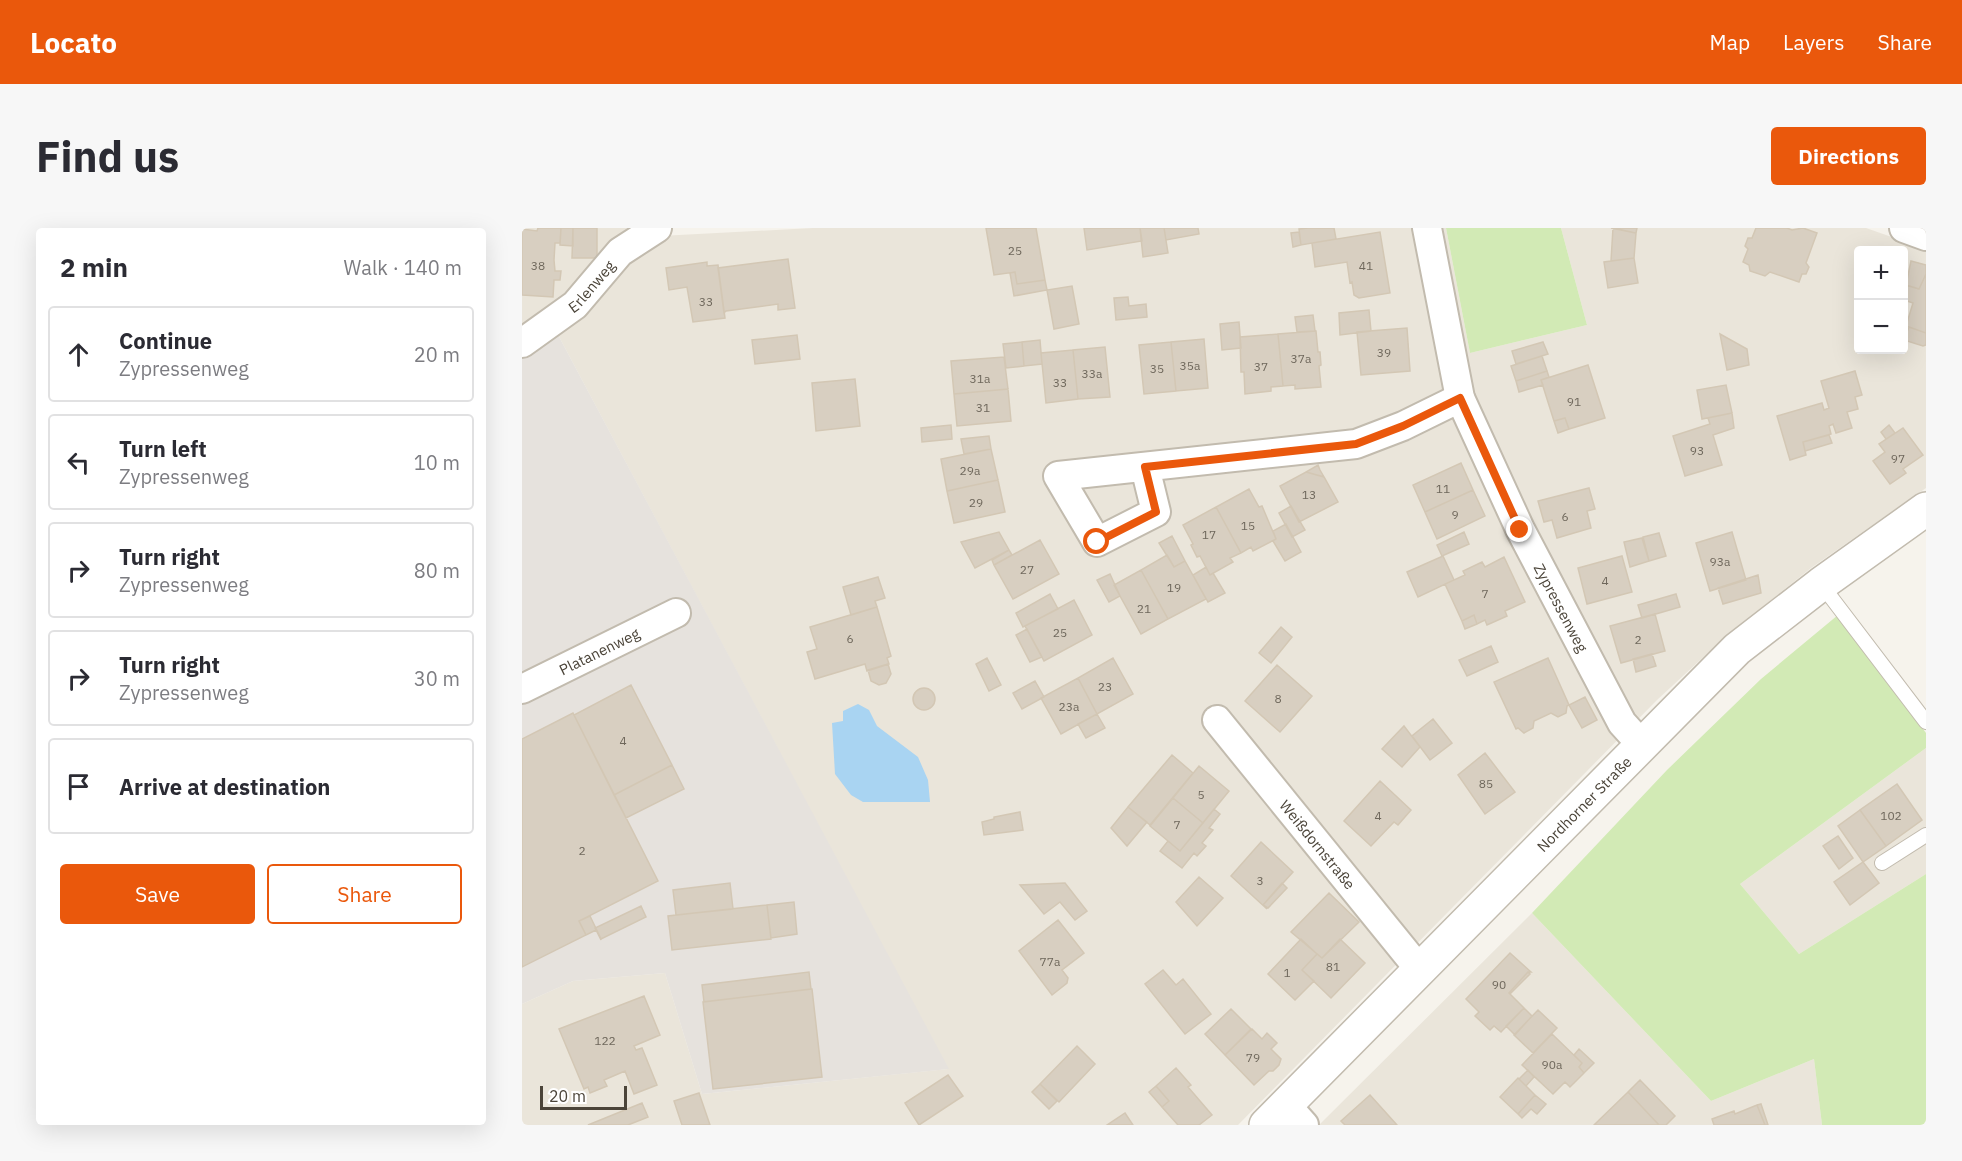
<!DOCTYPE html>
<html lang="en">
<head>
<meta charset="utf-8">
<style>
	body { margin:0; font-family:"IBM Plex Sans",sans-serif; background:#f7f7f7; color:#2b2b33 }
	.controls { position:absolute; right:18px; top:18px; display:grid; overflow:hidden; border-radius:6px; box-shadow:0 6px 24px #0002 }
	.controls button { width:54px; height:54px; display:grid; place-items:center; padding:0; border:0; border-bottom:2px solid #e1e1e2; background:#fff; color:#2b2b33; font:30px sans-serif }
	.scale { position:absolute; left:18px; bottom:15px; width:87px; box-sizing:border-box; padding-left:6px; border:3px solid #4b4439; border-top:0; font-size:16px; line-height:21px; white-space:nowrap; color:#4b4439; -webkit-text-stroke:4px #fff; paint-order:stroke }
	.stop { position:absolute; width:18px; height:18px; margin:-14px; border:4px solid #ea580c; border-radius:50%; background:#fff }
	.stop.end { background:#ea580c; border-color:#fff; box-shadow:0 2px 6px #0008 }
	.list { margin:0; padding:0; list-style:none }
	h2 { display:flex; justify-content:space-between; align-items:center; height:78px; margin:0; padding:0 24px; font-size:26px }
	h2 small { font-size:20px; font-weight:400; color:#7c7c81 }
	.list li { display:grid; grid-template-columns:39px 1fr auto; gap:18px; align-items:center; box-sizing:border-box; height:96px; margin:0 12px 12px; padding:0 12px; border:2px solid #e1e1e2; border-radius:6px }
	.list b { display:block; font-size:22px; white-space:nowrap }
	.list p { margin:0; font-size:20px; white-space:nowrap; color:#7c7c81 }
	.list em { font-size:20px; font-style:normal; color:#7c7c81 }
	.actions { display:flex; gap:12px; padding:18px 24px }
	.actions a { flex:1; padding:14px 0; border:2px solid #ea580c; border-radius:6px; text-align:center; font-size:21px; color:#ea580c }
	.actions .main { background:#ea580c; color:#fff }
	.icon { flex:none; width:33px; height:33px; fill:none; stroke:currentColor; stroke-width:2; stroke-linecap:round; stroke-linejoin:round }
	.map { position:relative; flex:none; width:1404px; height:897px; overflow:hidden; border-radius:6px }
	header { display:flex; align-items:center; gap:36px; box-sizing:border-box; height:84px; padding:0 30px; background:#ea580c; color:#fff }
	header strong { font-size:28px }
	nav { display:flex; gap:33px; margin-inline-start:auto; font-size:21px }
	.intro { display:flex; align-items:center; justify-content:space-between; box-sizing:border-box; height:144px; padding:0 36px }
	h1 { margin:0; font-size:42px }
	.button { padding:15px 27px; border-radius:6px; background:#ea580c; color:#fff; font-size:21px; font-weight:700 }
	main { display:flex; gap:36px; padding:0 36px }
	aside { flex:1; background:#fff; border-radius:6px; box-shadow:0 6px 24px #0002 }
	.map>svg:first-child { display:block }
</style>
</head>
<body>
<header>
<strong>Locato</strong>
<nav><a>Map</a><a>Layers</a><a>Share</a></nav>
</header>
<div class="intro"><h1>Find us</h1><a class="button">Directions</a></div>
<main>
<aside>
<h2>2 min<small>Walk · 140 m</small></h2>
<ul class="list">
<li><svg class="icon" aria-label="ahead" viewBox="0 0 24 24"><path d="M12 20V5M6 11l6-6 6 6"/></svg><div><b>Continue</b><p>Zypressenweg</p></div><em>20 m</em></li>
<li><svg class="icon" aria-label="left" viewBox="0 0 24 24"><path d="M17 20v-9H6M10 6l-5 5 5 5"/></svg><div><b>Turn left</b><p>Zypressenweg</p></div><em>10 m</em></li>
<li><svg class="icon" aria-label="right" viewBox="0 0 24 24"><path d="M7 20v-9h11M14 6l5 5-5 5"/></svg><div><b>Turn right</b><p>Zypressenweg</p></div><em>80 m</em></li>
<li><svg class="icon" aria-label="right" viewBox="0 0 24 24"><path d="M7 20v-9h11M14 6l5 5-5 5"/></svg><div><b>Turn right</b><p>Zypressenweg</p></div><em>30 m</em></li>
<li><svg class="icon" aria-label="arrive" viewBox="0 0 24 24"><path d="M6 21V4h12l-3 4 3 4H6"/></svg><div><b>Arrive at destination</b></div></li>
</ul>
<div class="actions"><a class="main">Save</a><a>Share</a></div>
</aside>
<div class="map">
<svg width="1404" height="897" viewBox="0 0 1404 897">
	<rect width="100%" height="100%" fill="#f6f3ec"/>
	<path fill="#eae5da" fill-rule="evenodd" d="M0,0h117l-69,67 -48,34z
		M291,0h633l24,125 117,-28 -26,-97h305l60,21v239l-115,80 -87,70 -67,62 -419,425h-716v-121l51,-23 92,-8 37,121 246,-25 -392,-738 70,-71 34,-24zM1336,22h46v100h-46z
		M1404,520v126l-127,80 -59,-70z
		M1010,685l179,188 103,-42 8,66h-503z"/>
	<path fill="#e6e2dd" d="M34,103l393,738 -247,25 -37,-121 -92,8 -51,23v-649z"/>
	<path fill="#d2eab5" d="M924,0h115l26,97 -117,28z
		M1316,387l88,118v15l-186,136 59,70 127,-80v251h-104l-8,-66 -103,42 -179,-188 135,-143 94,-91z"/>
	<path fill="#a9d4f2" d="M336,476l11,6 8,16 41,31 10,23 2,22h-67l-12,-7 -16,-21 -3,-51 11,-2v-10z"/>
	<path fill="#d8cfc1" stroke="#d3c7b4" stroke-width="1.5" d="M16,0h23l-1,15h-5l-1,17 1,11h6l-1,9h-6l-1,17 -31,-2v-66l15,2z
		M39,0h12v18l-13,-1z
		M51,0h24v30h-25z
		M464,0h50l9,52 -28,4 -2,-12 -21,3z
		M562,0h56l2,13 -55,9z
		M618,0h24l4,25 -25,4z
		M642,0h34l1,6 -33,6z
		M786,0h26l2,11 -35,6 -2,-16z
		M1089,0h26l-1,5z
		M1091,0l23,5 -2,25 -23,3z
		M1234,0h31l5,2 11,-2 14,5 -11,30 3,4 -3,7h-4l-3,8 -29,-10 -5,4 -15,-5 -1,-6 -6,-3 5,-13 -3,-3 3,-8h4z
		M777,4l2,13 -8,2 -2,-14z
		M858,4l10,61 -31,5 -5,-3 -2,-13 -2,1 -3,-21 -32,5 -3,-24z
		M1112,30l4,25 -30,5 -4,-26z
		M266,31l7,49 -17,2v-6l-52,7 -2,2 -6,-45z
		M1389,33l15,4v9l-7,15 -13,-4z
		M185,34v4l11,-1 7,53 -32,4 -6,-35 -18,3 -3,-22z
		M493,44l2,12 28,-4 2,10 -33,6 -4,-23z
		M1404,46v59l-20,-7 7,-23 -9,-3 2,-15 13,4z
		M550,58l7,38 -25,5 -7,-39z
		M606,69l1,9 17,-2 1,13 -31,3 -2,-22z
		M847,82l2,21 -31,4 -1,-22z
		M791,87l2,16 -18,1 -2,-15z
		M717,94l2,26 -19,2 -2,-26z
		M1387,99l17,6v12l-3,1 -16,-5 -2,-4z
		M885,100l3,43 -49,4 -4,-43z
		M794,103l2,21h2l1,13 -2,1 2,21 -26,2v-4l-12,1 -5,-52z
		M756,106l5,52 -12,1v4l-26,3 -1,-22h-3l-1,-35z
		M1198,106l27,15 2,16 -22,5z
		M275,107l3,24 -45,5 -3,-24z
		M682,111l4,49 -32,3 -5,-49z
		M518,112l2,24 -18,2 -2,-24z
		M500,114l2,24 -18,2 -3,-24z
		M649,114l5,49 -32,3 -5,-49z
		M1021,114l5,12 -32,10 -4,-13z
		M583,119l5,50 -32,2 -5,-49z
		M551,122l5,49 -32,4 -5,-50z
		M1020,128l5,15 -31,10 -5,-15z
		M482,129l4,32 -54,5 -3,-33z
		M1066,137l17,53 -36,11 -4,-11 -11,3 -13,-41z
		M1025,143l2,6 -8,3 2,5 -24,7 -3,-11z
		M1333,143l7,24 -7,2 3,12 -11,3 5,16 -16,5 -3,-9 -4,2 2,8 -28,8 3,13 -16,5 -13,-44 45,-13 2,7 5,-2 -8,-27z
		M333,151l5,47 -44,5 -4,-48z
		M1204,157l6,28 -30,6 -5,-29z
		M486,161l3,32 -54,5 -3,-32z
		M1210,185l2,15 -21,7 9,30 -37,11 -12,-40 37,-12 -2,-6z
		M1043,190l4,11 -11,4 -4,-12z
		M429,197l1,14 -30,3 -1,-14z
		M1367,197l6,8 -9,6 -5,-7z
		M1381,200l20,27 -20,14 3,4 -16,11 -17,-23 12,-9 -6,-8z
		M1307,207l3,8 -27,8 -2,-9z
		M467,208l2,13 -27,5 -3,-15z
		M469,221l7,31 -51,11 -6,-32z
		M939,235l12,27 -48,22 -12,-27z
		M796,237l2,5 4,7 -18,-5z
		M784,244l18,5 14,25 -39,20 -19,-36z
		M476,252l7,32 -51,11 -7,-32z
		M1067,260l6,21 -8,2 4,17 -34,10 -5,-18 -8,2 -6,-21z
		M727,261l10,18 3,-1 14,33 -23,12 -2,-4 -10,6 -25,-46z
		M951,262l12,26 -48,23 -12,-27z
		M769,278l14,24 -13,7 -13,-24z
		M694,279l25,46 -11,5 3,4 -23,13 -10,-19 -3,1 -6,-12 2,-1 -10,-19z
		M764,296l15,28 -16,9 -12,-20 3,-2 -3,-8z
		M477,304l10,18 -34,18 -14,-26z
		M942,304l5,12 -27,12 -5,-11z
		M1210,304l14,48 -36,11 -14,-48z
		M1137,305l7,23 -17,5 -6,-24z
		M650,308l13,25 -11,6 -15,-24z
		M1120,310l7,23 -19,6 -6,-25z
		M518,312l19,34 -46,25 -19,-34z
		M487,322l3,5 -18,10 -2,-5z
		M645,327l7,12 11,-6 21,38 -38,20 -27,-49z
		M921,328l11,24 -36,17 -11,-25z
		M1100,328l10,36 -45,12 -9,-36z
		M982,329l21,45 -20,9 2,5 -20,9 -2,-5 -8,4 -3,-9 -12,6 -17,-37 20,-9 -2,-4 19,-9 3,5z
		M684,339l4,8 3,-2 12,20 -17,9 -15,-27z
		M619,342l27,49 -27,15 -27,-49z
		M588,346l10,22 -11,6 -12,-22z
		M1236,347l3,18 -38,11 -5,-16z
		M356,349l7,21 -10,3 2,6 -26,8 -8,-28z
		M528,366l8,15 -35,18 -7,-14z
		M1154,366l4,13 -38,11 -4,-13z
		M552,372l18,35 -48,26 -19,-35z
		M355,379l14,49 -4,2 2,6 -22,7 -2,-7 -50,15 -8,-27 10,-3 -7,-22z
		M1133,386l10,37 -44,12 -11,-37z
		M952,387l3,9 -12,5 -3,-8z
		M759,399l11,10 -21,26 -12,-10z
		M505,401l15,28 -12,5 -14,-27z
		M969,418l7,16 -31,14 -8,-16z
		M1130,426l4,12 -20,6 -3,-13z
		M465,430l14,27 -12,6 -13,-27z
		M591,430l20,36 -36,20 -19,-36z
		M1026,430l21,47 -2,1 -1,7 -8,4 -7,-4 -17,8 -1,7 -9,5 -6,-5 -2,1 -22,-47z
		M366,436l3,10 -5,9 -7,2 -8,-4 -3,-11z
		M755,437l35,31 -32,36 -35,-31z
		M556,450l19,36 -36,20 -20,-36z
		M513,453l9,16 -22,12 -9,-16z
		M109,457l41,80 -58,30 -40,-80z
		M391 471a11 11 0 1 1 22 0a11 11 0 1 1-22 0Z
		M1063,469l12,23 -15,8 -13,-23z
		M51,485l85,168 -79,40 7,14 -64,32v-228z
		M575,486l8,14 -19,10 -8,-14z
		M911,491l19,24 -22,17 -18,-24z
		M882,498l16,21 -18,20 -20,-18z
		M963,525l30,39 -30,22 -27,-39z
		M650,527l21,18 -43,52 -22,-18z
		M150,537l12,24 -58,29 -12,-23z
		M677,538l30,25 -26,32 -30,-25z
		M858,553l31,29 -13,15 -4,-3 -23,24 -27,-25z
		M1375,556l25,36 -36,26 -26,-36z
		M651,570l30,25 -23,28 -30,-25z
		M606,579l19,15 -20,24 -16,-18z
		M692,581l6,5 -11,14 4,2 -11,13 4,3 -9,10 -3,-3 -12,15 -22,-17 8,-10 12,10z
		M1338,582l26,36 -23,16 -25,-36z
		M498,584l3,18 -39,5 -2,-13 12,-3v-2z
		M1316,608l15,22 -14,11 -16,-23z
		M739,614l32,30 -30,33 4,4 -36,-33z
		M1341,634l16,21 -29,22 -16,-23z
		M677,649l24,21 -26,28 -21,-24z
		M208,655l3,26 -57,6 -3,-25z
		M543,655l22,28 -12,9 -15,-18 -16,12 -24,-29z
		M760,655l5,5 -19,20 -5,-3z
		M807,665l30,29 -37,36 -31,-26z
		M272,674l3,32 -26,4 -4,-33z
		M245,677l4,34 -99,11 -4,-34z
		M119,678l5,11 -45,22 -6,-11z
		M68,688l11,23v1l-5,-10 -10,5 -7,-14z
		M536,692l26,33 -22,17 6,8 -1,5 -15,12 -33,-44z
		M779,711l16,15 -15,16 12,11 -19,19 -27,-26z
		M818,711l25,24 -34,35 -29,-28 15,-16 5,4z
		M988,725l21,19h-3l-19,21 15,15 -23,24 -7,-6 -4,4 -15,-14 4,-4 -13,-13z
		M641,742l13,15 7,-6 28,35 -26,20 -40,-50z
		M287,744l2,17 -107,13 -2,-17z
		M1006,744l2,2 -20,20 -1,-1z
		M290,761l10,88 -109,12 -10,-87z
		M122,768l16,39 -26,11 2,4 6,-2 15,37 -23,9 -9,-23 -21,9 3,6 -17,7 -2,-6 -4,2 -25,-60z
		M1002,780l8,8 -17,19 -9,-9z
		M709,781l20,20 -26,26 -20,-21z
		M1016,782l19,18 -24,25 -19,-18z
		M730,801l10,10 5,-6 10,10 -6,6 10,10 -2,6 -6,6h-4l-15,14 -29,-30z
		M1030,806l30,29 -3,4 5,6 -14,14 -5,-5 -12,12 -31,-29z
		M555,818l18,18 -36,38 -19,-18z
		M1057,821l15,14 -10,10 -5,-6 3,-4 -8,-8z
		M654,840l15,17 -3,2 24,28 -13,10h-21l-16,-18 7,-6 -13,-15z
		M1006,842l6,7 -8,9 -7,-7z
		M426,847l15,21 -44,29 -14,-22z
		M996,850l17,17 -17,19 -18,-17z
		M1118,852l35,36 -9,9h-7l-31,-33z
		M518,856l17,17 -8,8 -17,-17z
		M634,858l13,15 -7,6 -13,-15z
		M1106,864l31,33h-65z
		M177,865l11,32h-28l-8,-24z
		M848,867l27,30h-52l-4,-4z
		M1013,867l11,9 -9,10 -6,-5 -9,9 -4,-4z
		M120,875l6,14 -20,8h-40z
		M1239,876l7,21h-3l-8,-20z
		M1235,877l8,20h-51l-2,-6 22,-8 1,3z
		M603,885l8,12h-26z"/>
	<g fill="none" stroke-linecap="round" stroke-linejoin="round">
		<g stroke="#c2bbae" stroke-width="16">
			<path id="service" d="M1299,356l105,138
				M1360,635l44,-28"/>
		</g>
		<g stroke="#c2bbae" stroke-width="32">
			<g id="minor">
				<path id="s1" d="M905,0l33,170 60,131 102,194 20,22"/>
				<path d="M1382,0l22,8"/>
				<path id="s2" d="M0,115l53,-38 45,-53 37,-24"/>
				<path d="M623,239l11,45 -59,30 -39,-66 298,-32 47,-18 57,-28"/>
				<path id="s3" d="M0,461l154,-76"/>
				<path id="s4" d="M695,492l203,250"/>
				<path d="M765,878l17,19"/>
			</g>
		</g>
		<g stroke="#c2bbae" stroke-width="36">
			<g id="tertiary">
				<path id="s5" d="M744,897l471,-476 84,-65 105,-75"/>
			</g>
		</g>
		<use href="#service" stroke="#fff" stroke-width="14"/>
		<use href="#minor" stroke="#fff" stroke-width="28"/>
		<use href="#tertiary" stroke="#fff" stroke-width="33"/>
	</g>
	<g fill="none" stroke-linecap="round" stroke-linejoin="round">
		<path stroke="#ea580c" stroke-width="8" d="M575,314l59,-30 -11,-45 211,-23 47,-18 57,-28 60,132"/>
	</g>
	<g text-anchor="middle" dominant-baseline="central" stroke-width="6" stroke-linejoin="round" paint-order="stroke">
		<g font-size="12" fill="#6e675b">
			<text x="493" y="22">25</text>
			<text x="16" y="37">38</text>
			<text x="844" y="37">41</text>
			<text x="184" y="73">33</text>
			<text x="862" y="124">39</text>
			<text x="779" y="130">37a</text>
			<text x="668" y="137">35a</text>
			<text x="739" y="138">37</text>
			<text x="635" y="140">35</text>
			<text x="570" y="145">33a</text>
			<text x="458" y="150">31a</text>
			<text x="538" y="154">33</text>
			<text x="1052" y="173">91</text>
			<text x="461" y="179">31</text>
			<text x="1175" y="222">93</text>
			<text x="1376" y="230">97</text>
			<text x="448" y="242">29a</text>
			<text x="921" y="260">11</text>
			<text x="787" y="266">13</text>
			<text x="454" y="274">29</text>
			<text x="933" y="286">9</text>
			<text x="1043" y="288">6</text>
			<text x="726" y="297">15</text>
			<text x="687" y="306">17</text>
			<text x="1198" y="333">93a</text>
			<text x="505" y="341">27</text>
			<text x="1083" y="352">4</text>
			<text x="652" y="359">19</text>
			<text x="963" y="365">7</text>
			<text x="622" y="380">21</text>
			<text x="538" y="404">25</text>
			<text x="328" y="410">6</text>
			<text x="1116" y="411">2</text>
			<text x="583" y="458">23</text>
			<text x="756" y="470">8</text>
			<text x="547" y="478">23a</text>
			<text x="101" y="512">4</text>
			<text x="964" y="555">85</text>
			<text x="679" y="566">5</text>
			<text x="856" y="587">4</text>
			<text x="1369" y="587">102</text>
			<text x="655" y="596">7</text>
			<text x="60" y="622">2</text>
			<text x="738" y="652">3</text>
			<text x="528" y="733">77a</text>
			<text x="811" y="738">81</text>
			<text x="765" y="744">1</text>
			<text x="977" y="756">90</text>
			<text x="83" y="812">122</text>
			<text x="731" y="829">79</text>
			<text x="1030" y="836">90a</text>
		</g>
		<g font-size="15" fill="#4b4439" stroke="#fff">
			<text stroke="none"><textPath href="#s2" startOffset="90">Erlenweg</textPath></text>
			<text stroke="none"><textPath href="#s1" startOffset="406">Zypressenweg</textPath></text>
			<text stroke="none"><textPath href="#s3" startOffset="86">Platanenweg</textPath></text>
			<text stroke="none"><textPath href="#s5" startOffset="452">Nordhorner Straße</textPath></text>
			<text stroke="none"><textPath href="#s4" startOffset="160">Weißdornstraße</textPath></text>
		</g>
	</g>
</svg>
<div class="controls">
<button>+</button>
<button>−</button>
</div>
<div class="scale">20 m</div>
<div class="stop" style="left:575px;top:314px"></div>
<div class="stop end" style="left:998px;top:302px"></div>
</div>
</main>
</body>
</html>
